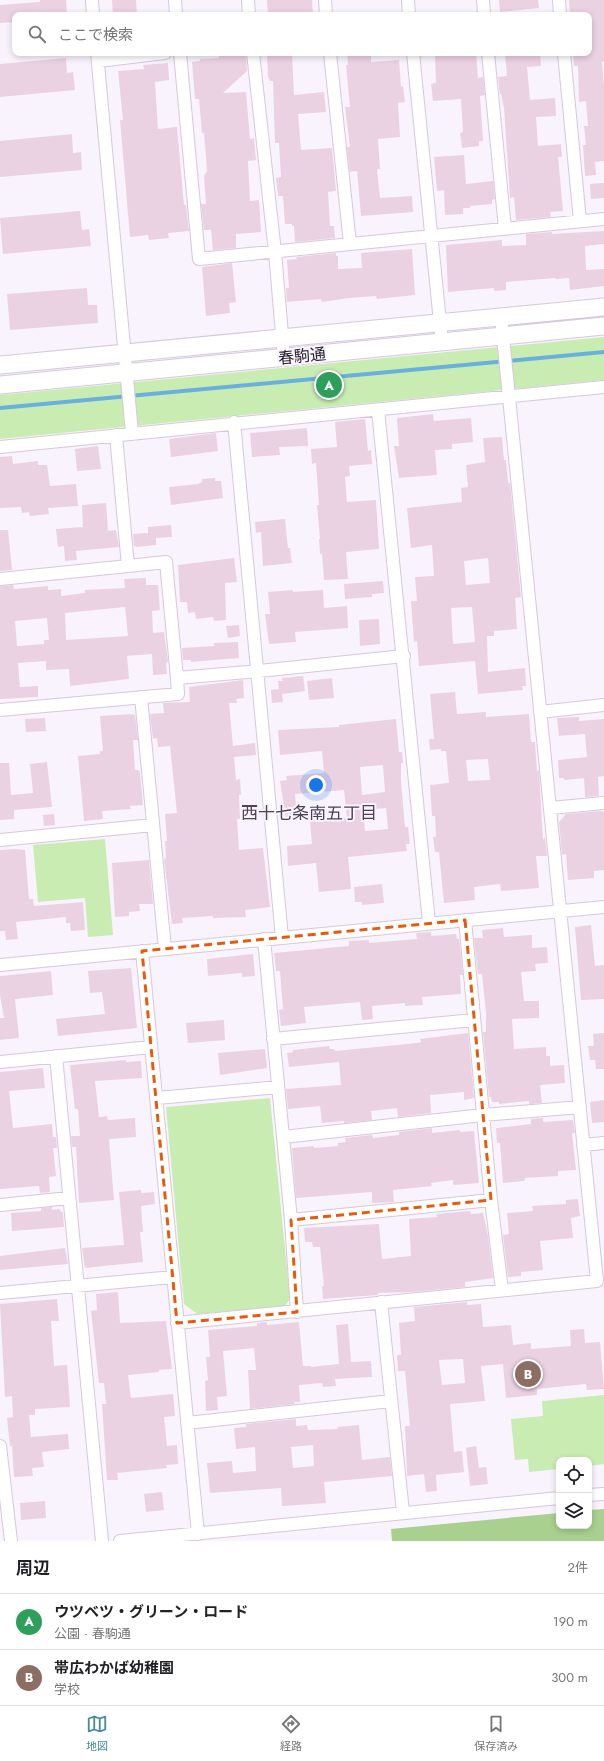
<!DOCTYPE html>
<html lang="ja">
<head>
<meta charset="utf-8">
<style>
	body { margin:0; font-family:Jost,"Noto Sans JP",sans-serif; background:#f6f6f6; color:#202124 }
	.controls { position:absolute; right:12px; bottom:12px; display:grid; overflow:hidden; border-radius:8px; box-shadow:0 2px 6px #0003 }
	.controls button { width:36px; height:36px; display:grid; place-items:center; padding:0; border:0; border-bottom:1px solid #e0e0e0; background:#fff; color:#202124; font:20px sans-serif }
	.you { position:absolute; left:316px; top:785px; width:14px; height:14px; margin:-10px; border:3px solid #fff; border-radius:50%; background:#1a73e8; box-shadow:0 0 0 6px #1a73e833 }
	.badge { display:grid; place-items:center; width:26px; height:26px; border-radius:50%; background:#468c97; color:#fff; font-size:13px; font-weight:700 }
	.pin { position:absolute; translate:-50% -50%; border:2px solid #fff; box-shadow:0 1px 4px #0006 }
	.list { margin:0; padding:0; list-style:none }
	h2 { display:flex; justify-content:space-between; align-items:center; height:52px; margin:0; padding:0 16px; font-size:17px }
	h2 small { font-size:13px; font-weight:400; color:#757577 }
	.list li { display:grid; grid-template-columns:26px 1fr auto; gap:12px; align-items:center; box-sizing:border-box; height:56px; padding:0 16px; border-top:1px solid #e0e0e0 }
	.list b { display:block; font-size:15px; white-space:nowrap }
	.list p { margin:0; font-size:13px; white-space:nowrap; color:#757577 }
	.list em { font-size:13px; font-style:normal; color:#757577 }
	.icon { flex:none; width:22px; height:22px; fill:none; stroke:currentColor; stroke-width:2; stroke-linecap:round; stroke-linejoin:round }
	.map { position:relative; flex:none; width:604px; height:1541px; overflow:hidden }
	.search { position:absolute; background:#fff; box-shadow:0 2px 6px #0003; left:12px; right:12px; top:12px; height:44px; display:flex; align-items:center; gap:10px; box-sizing:border-box; padding:0 14px; border-radius:8px; color:#757577; font-size:15px }
	.sheet { height:164px; background:#fff }
	nav { display:flex; justify-content:space-around; align-items:center; box-sizing:border-box; height:56px; border-top:1px solid #e0e0e0; background:#fff; font-size:11px; color:#757577 }
	nav a { display:grid; justify-items:center; gap:2px }
	nav .on { color:#468c97 }
	.map>svg:first-child { display:block }
</style>
</head>
<body>
<div class="map">
<svg width="604" height="1541" viewBox="0 0 604 1541">
	<rect width="100%" height="100%" fill="#f9f3fd"/>
	<path fill="#c9ecb3" d="M604,337v43l-604,59v-44z
		M105,839l8,96 -25,2 -3,-39 -47,4 -5,-57z
		M270,1098l20,201 -5,7 -88,8 -13,-10 -18,-197z
		M604,1395v69l-15,2v-6h-30v9l-30,3 -1,-13 -13,1 -4,-41 32,-3 -1,-15z"/>
	<path fill="#a9d08f" d="M604,1509v32h-212l-1,-12 168,-16v13h30v-16z"/>
	<g fill="none" stroke-linecap="round" stroke-linejoin="round">
		<path stroke="#69b0dd" stroke-width="4" d="M0,408l604,-56"/>
	</g>
	<path fill="#ebd2e3" fill-rule="evenodd" d="M40,0h26l1,15h-52v7l-15,1v-18l40,-3z
		M112,0h24l1,15h-24z
		M267,0h45l1,15h-45z
		M499,0h39l1,8 -39,4z
		M569,0h35v61l-2,1 2,25v74l-9,1 1,13 -11,1 -2,-31h3l-2,-19h4l-2,-25 -7,1 -1,-36h-4l-1,-11 16,-2v-38h-19z
		M267,53h25l2,42 30,-3 2,20 -28,2 3,36 31,-2 4,43 -8,1 2,34h4l1,12 -40,4 -1,-16h-2v-2h-7l-2,-28h-5l-2,-18 5,-1 -2,-34h-4l-2,-62h-3l-2,-4z
		M347,53h24v9l28,-2 2,27 2,-1 2,16 -7,1 2,34 -22,2 2,30h-3l3,29 32,-2 1,16 -52,4 -4,-45 -7,1 -3,-25h3l-5,-40h5l-4,-42h2z
		M459,53h17l2,25 5,-1 2,18 -5,1 3,45h-4v5l-17,2 -2,-15 3,-1 -2,-33 -28,2 -2,-17 5,-1 -1,-28z
		M505,53h35l1,13 -14,1 3,33 25,-2 1,18 -20,1 2,29 23,-2 1,13h-4l5,54 -13,1 1,5 -35,3 -2,-23 -4,1 -6,-90 -3,-14h-1l-2,-17 9,-1z
		M242,54l4,3 1,14 -24,22 23,-1 4,47 4,-1 2,22 -8,1 2,40 9,-1 2,32 -25,2v14l-23,2 -2,-20h-7l-3,-26h5l-2,-28 3,-5 -3,-38h-2l-3,-34h-4l-3,-37 8,-1v-2l19,-1v-2z
		M66,58l1,15 6,-1 2,18 -75,7v-33z
		M168,63l1,17 -14,2 3,47 19,-2 7,78h2l3,26 -21,2 1,5 -20,2 -1,-5 -18,2 -10,-117h3l-5,-49 26,-2 -1,-4z
		M72,134l1,19 8,-1 1,18 -82,7v-36z
		M464,155l2,29 27,-3 2,18 -3,1v4l-22,2v2h-7v6l-18,1 -1,-25 -7,1 -3,-34z
		M604,183v15l-13,1 -1,-15z
		M80,211l2,19 7,-1 2,17 -88,8 -3,-36z
		M604,231v13l-19,2 1,24 18,-1v17l-34,4 -1,-12 -13,1 -1,-1 -49,4v8l-12,1v-3l-46,4 -2,-47 56,-5v6l24,-1v-11l26,-2v2z
		M412,249l3,46 -38,4 -1,-3 -27,2 -27,4 -1,-3 -34,3 -1,-14h3l-2,-28 10,-1 -1,-2 40,-4v3h2v13l24,-1 -1,-15z
		M232,263l4,39 -7,1 1,10 -24,3 -4,-49z
		M87,288l1,17h9l1,18 -88,7 -3,-36z
		M433,414l1,7 37,-3 2,24 -21,2v5l-17,1 2,25 -38,3 -5,-32h5l-2,-28z
		M365,419l3,32 3,-1 1,14 -23,2 1,10 -5,1 2,25 29,-2 3,49 -33,3 2,27 -24,1 -2,-26h-2l-1,-15h1l-3,-34h2l-3,-42 -4,1 -1,-15 26,-2 -2,-25z
		M307,428l1,18 -29,1 1,8 -28,2 -2,-24z
		M216,433l2,18 -47,6 -2,-18z
		M502,437l2,23h2l2,23h2l11,114 -6,1 2,31 -23,2v5h-7l1,36 37,-4 1,18h-4l1,4 -45,4 -3,-33 -56,5 -2,-25 -3,1 -3,-41h6l-2,-24 19,-1 -2,-31 -21,3 -4,-40 55,-6 -1,-14 7,-1 -2,-22 19,-3 -2,-24zM488,558l2,25 -24,2 -2,-24zM472,607l3,35 -22,2 -2,-36z
		M98,446l3,23 -24,2 -2,-22z
		M12,456l1,8 25,-3v4h9l3,21 26,-2 2,22 -30,2 1,6 -19,2 -1,-4 -7,1 -1,-6 -21,1v-51z
		M215,478v3h6l2,17 -52,7 -2,-18 29,-3 4,-2v-3z
		M106,503l2,28 8,-1 3,17 -43,4 1,9 -12,1 -1,-15 -6,1 -2,-18 27,-2 -1,-22z
		M285,519l3,29h2l2,15 -29,3 -2,-34 -5,1 -1,-11z
		M171,525l1,12 -16,1v7l-20,2 -2,-2 -1,-11 15,-1v-6z
		M0,530h8l4,40 -12,1z
		M234,558l3,24 -12,1 1,37 -12,1 -1,-4 -17,2 -1,-7 -7,1 -1,-11h-7l-2,-37z
		M146,578v7h12l2,25 -8,1 1,22 11,-1 4,29 -2,3 1,10 -14,1 -1,-21 -25,2 2,23 -59,7 -1,-17 -23,1v-9l-28,2 2,24 18,-1v11l-38,2v-113l13,-1 1,4 34,-3v4l13,-1v7l24,-3v-3l40,-2 -1,-9zM125,607l3,29 -62,4 -1,-27zM47,618l2,22h-5v4l-27,2 -2,-25z
		M383,581l1,12 -12,1v3l-27,2 -1,-15z
		M293,590v2l30,-2 1,18 23,-2 1,22 -53,4 1,10 -27,2 -4,-30h5l-2,-22z
		M379,619l1,25 -20,2 -1,-26z
		M239,625l1,11 -12,2 -2,-12z
		M238,642l1,16 -48,4v-2h-8l-1,-12 32,-2v-3z
		M303,676l2,15 -23,3 1,8 -11,1 -1,-13 8,-1 -1,-8h5l-1,-3z
		M332,678l2,20 -25,2 -2,-19z
		M243,680l1,18 -8,1 1,4h-8l4,43 22,-3 1,12 -22,2 2,23 4,-1 1,16h-2l1,24h-3l2,31 24,-2 7,59 -25,3 1,7 -33,1v-2l-31,2 1,5 -11,1 -8,-65 2,-1 -1,-17h2l-2,-27 12,-1 -7,-67 -12,1 -1,-9 -4,1 -3,-25 14,-1 -1,-10 27,-1 -1,-15z
		M455,692l2,22 29,-2v5l43,-3 2,28h4l2,29 2,-1 4,70 2,-3 2,19h-11l3,32 -38,3 -1,-7 -26,3 1,13 -31,3 -5,-51h-4l-2,-15h3l-1,-21h-3l-2,-31 19,-2 -3,-32h-5v-2l-11,1 -1,-11h5l-4,-45zM488,759l2,21 -22,1 -2,-21z
		M131,714l4,1 3,25h-5l2,30h4l1,3 3,32 -13,1 1,3 -29,2 1,8 -19,2 -6,-65 22,-2v-3h3l-3,-35z
		M579,717v4l25,-2v57l-6,1 1,19 -14,1 -1,-19 -20,2v-2h-5l-1,-18 29,-3 -2,-23 -26,2 -2,-18z
		M45,718l1,13 -20,1 -1,-13z
		M396,719l3,33h3l1,11h-2v18l4,46h3l2,17h-4l1,7 -59,6 3,32 -32,3 -3,-29 -28,3 -1,-20 25,-2 -2,-23 37,-3 -3,-28 -49,4 2,25 -11,1 -6,-39 7,-1 -1,-4 38,-3 -2,-22 -42,4 -2,-25 61,-3v-2zM383,765l2,27 -23,3 -2,-28zM386,808l2,21 -23,2 -2,-21z
		M47,762l5,45 -38,3v9l-14,1v-57h9l2,32 22,-2 -3,-29z
		M600,811l4,1v58l-10,1v7l-26,2 -2,-26 -4,1 -3,-33 7,-8z
		M54,814l1,11 -11,1 -1,-11z
		M14,849l11,1 4,49h4l1,7 49,-4 2,28 -14,1 -1,-8h-4v-6l-50,5 2,17 -12,1 -1,-9h-5v-81z
		M149,860l4,44h-14l1,7 -11,1v4l-14,1 -3,-54z
		M382,884l2,19 -22,2v-3h-7l-1,-15z
		M591,925l4,41 9,-1v34l-23,1 -6,-73z
		M503,928l1,9 28,-2v13l15,-1 1,16 -13,1 1,7 -15,1 3,29h15v17l-27,1 2,30 32,-2v9h4v10l14,-1 1,18 -25,2 2,18 -13,1v-3l-30,3v-2h-7l-1,-5h-2l-6,-65h3v-19l-4,-39h-4l-4,-36h9l-1,-8z
		M431,932v4l25,-2 1,5h2l4,36h-3l1,19 -39,3 1,8 -18,1v-3l-33,3 1,13 -11,1 -2,-18 -56,5 2,16 -25,3 -2,-16 4,-1 -3,-38h-4l-2,-18 75,-7v-5l20,-1v3l48,-4 -1,-6z
		M253,954l2,22 -13,1v-4l-34,3 -1,-17z
		M131,968l6,60 -79,8 -2,-17 49,-5 -3,-22 -12,1 -2,-22z
		M51,971l2,24 -38,4 4,39 -19,2v-22h4l-4,-23v-19z
		M224,1020l1,20 -37,3 -2,-20z
		M468,1033l6,65 -10,2v-8l-34,3 1,18 -33,4 -1,-9 -26,3 1,9 -28,3v-2l-22,2 -2,-17 -32,3 -2,-20 55,-4 -2,-23 -50,5 -2,-14 6,-1v-2l36,-4 1,3h4l1,2 82,-8 4,-1 -1,-3z
		M604,1033v36h-8l-1,-9h-5l-2,-14h6l-1,-12z
		M265,1049l2,19 -47,7 -2,-22z
		M126,1060v2l15,-1 1,17 -47,3 4,36 8,-1 1,4 27,-2 1,19 -27,2 5,61 -35,3 -3,-56h-4l-1,-11h9l-2,-27h-3l-5,-44z
		M43,1068l2,20 -36,3 4,37 39,-4 1,13h3l1,11h-4l3,28 -7,1 1,15 -10,1 -1,-7 -39,3v-117z
		M604,1100v22l-12,1 -2,-21z
		M543,1118v4l30,-2 2,13h-3l4,37 -18,1v5l-33,2v2l-2,1 -20,2 -3,-40h-3l-1,-15 35,-4v-5z
		M432,1128v5l28,-3v2l14,-1 5,52 -26,2v-5l-22,3 1,3 -39,4 1,12 -22,1v-11l-76,6 -4,-50 22,-2v2l24,-2v-3l8,-1 -1,-4 27,-3 1,3 26,-3v-3z
		M141,1190v3l13,-1 1,12 -14,2 2,26h-3l3,30 -58,6 -3,-20 42,-3 -5,-53z
		M578,1199l2,17 -9,2 2,20 -33,3 3,29 -22,2v4l-13,1 -5,-42 6,-1 -2,-21 26,-2 -1,-5 34,-2v-4z
		M52,1207v3l7,-1 4,4 1,14 -52,4 -1,-18 30,-2v-3z
		M470,1211l1,3 12,-1 5,23 5,42 -28,4v5l-52,5 -35,1v2l-55,4 -1,-13h2l-4,-39h-7l-1,-5h-7l-1,-14 75,-4 3,35 29,-3 -2,-37 28,-2 -1,-3z
		M65,1248l3,16 -68,6v-14z
		M118,1292l2,31 46,-2 6,48 -13,1v2l-31,3 3,23 42,-4 2,22 -11,1 3,29 10,-1 1,19 -12,1 1,3 -50,5 1,7h-11l-5,-76h4l-2,-21h-5l-8,-72 6,-1 -1,-16z
		M57,1299l2,22h-8l3,45 13,-1 3,42 -35,2v6h-6l2,22 37,-3 1,15 -27,3 2,15 -12,1 1,8 -19,1 -2,-31h-2l-3,-28 6,-1 -1,-21 -7,1 -5,-93z
		M467,1302v3l14,-1 2,23 28,-2 2,20 18,-2v6l40,-3 -1,-16 14,-1 1,14 15,-1 4,47 -17,1 -1,-6 -49,5v6l-31,3 -3,-34 -22,2 4,35 -35,3 4,48 8,-1 2,21 -28,3 1,16 -11,1 -2,-18 -17,2v-2l-2,-48h5l-5,-55h-7l-1,-16h4l-2,-32 16,-2 -1,-14zM463,1359l2,24 -23,2 -3,-25z
		M267,1322v3l32,-3 4,44h8v1l28,-3 -3,-39 12,-1 3,38 20,-1 1,16 -37,2 1,7 -13,1 -1,-4 -23,2 1,17h-6l1,2 -45,5 -2,-39h8l-2,-22 -31,3 4,45 -10,1 1,13 -12,1 -1,-30 3,-1 -2,-23h4l-2,-27 49,-4v-3z
		M296,1419v7l11,-1 1,5 30,-1 -1,-2 22,-2 3,35 28,-3 2,19 -68,6 2,21 -44,3 -1,-18 -71,5 -3,-30 25,-2 1,12 23,-2 -1,-24 -19,2 -2,-21 12,-1v-3zM313,1445l1,21 -21,2 -2,-21z
		M476,1446l3,22 7,-1 2,17 -18,2 -4,-38z
		M162,1492l2,18 -18,2 -2,-18z
		M45,1501l1,17 -25,2 -1,-17z"/>
	<g fill="none" stroke-linecap="round" stroke-linejoin="round">
		<g stroke="#d6c7de" stroke-width="14">
			<path id="street" d="M92,0l1,15
				M175,0l1,15
				M248,0l1,15
				M325,0l1,15
				M408,0l1,15
				M483,0l1,15
				M559,0l1,15
				M97,53l35,380
				M180,53l19,206 405,-40
				M253,53l22,199 9,106
				M330,53l20,191
				M413,53l29,289
				M488,53l17,176
				M564,53l16,168
				M98,61l67,-8
				M378,410l51,513
				M234,422l48,516
				M0,447l604,-60
				M128,566l38,-4 11,116
				M0,579l128,-13 -12,-131
				M141,697l24,252
				M0,710l178,-16 -1,-16 82,-7 145,-15
				M540,712l64,-7
				M551,808l53,-5
				M0,840l153,-15
				M465,920l26,280 11,90
				M264,939l27,281 6,92
				M142,951l56,583
				M0,965l604,-58
				M273,1039l201,-19
				M56,1056l46,485
				M0,1062l151,-15
				M157,1098l121,-11
				M283,1137l200,-22 97,-8
				M583,1145l21,-2
				M0,1205l69,-7
				M291,1220l200,-20
				M0,1293l173,-16
				M381,1302l22,210
				M177,1323l420,-42 -96,-964
				M187,1423l204,-22
				M0,1446l11,95
				M589,1495l15,-1
				M120,1541l439,-43"/>
		</g>
		<g stroke="#d6c7de" stroke-width="19">
			<path id="secondary" d="M0,365l604,-58
				M0,385l604,-59"/>
		</g>
		<use href="#street" stroke="#fff" stroke-width="12"/>
		<use href="#secondary" stroke="#fff" stroke-width="17"/>
	</g>
	<path fill="none" stroke="#e8590c" stroke-width="3" stroke-dasharray="8 5" stroke-linejoin="round" d="M465,920l26,280 -200,20 6,92 -120,11 -35,-372z"/>
	<g text-anchor="middle" dominant-baseline="central" stroke-width="4" stroke-linejoin="round" paint-order="stroke">
		<g font-size="16" fill="#241f27" stroke="#f9f3fd">
			<text transform="translate(302 356) rotate(-6)">春駒通</text>
		</g>
		<g font-size="17" fill="#4e4255" stroke="#f9f3fd">
			<text x="309" y="813">西十七条南五丁目</text>
		</g>
	</g>
</svg>
<div class="controls">
<button><svg class="icon" aria-label="locate" viewBox="0 0 24 24"><circle cx="12" cy="12" r="6"/><path d="M12 2v4M12 18v4M2 12h4M18 12h4"/></svg></button>
<button><svg class="icon" aria-label="layers" viewBox="0 0 24 24"><path d="M12 4l9 5-9 5-9-5zM3 14l9 5 9-5"/></svg></button>
</div>
<div class="you"></div>
<div class="pin badge" style="left:329px;top:385px;background:#2e9e5b">A</div>
<div class="pin badge" style="left:528px;top:1374px;background:#8d6e63">B</div>
<div class="search"><svg class="icon" aria-label="search" viewBox="0 0 24 24"><circle cx="10" cy="10" r="6"/><path d="M15 15l6 6"/></svg>ここで検索</div>
</div>
<section class="sheet">
<h2>周辺<small>2件</small></h2>
<ul class="list">
<li><span class="badge" style="background:#2e9e5b">A</span><div><b>ウツベツ・グリーン・ロード</b><p>公園 · 春駒通</p></div><em>190 m</em></li>
<li><span class="badge" style="background:#8d6e63">B</span><div><b>帯広わかば幼稚園</b><p>学校</p></div><em>300 m</em></li>
</ul>
</section>
<nav>
<a class="on"><svg class="icon" aria-label="map" viewBox="0 0 24 24"><path d="M3 6l6-2 6 2 6-2v14l-6 2-6-2-6 2zM9 4v14M15 6v14"/></svg>地図</a>
<a><svg class="icon" aria-label="directions" viewBox="0 0 24 24"><path d="M12 3l9 9-9 9-9-9zM9 14v-3h6M13 9l2 2-2 2"/></svg>経路</a>
<a><svg class="icon" aria-label="saved" viewBox="0 0 24 24"><path d="M7 4h10v16l-5-4-5 4z"/></svg>保存済み</a>
</nav>
</body>
</html>
